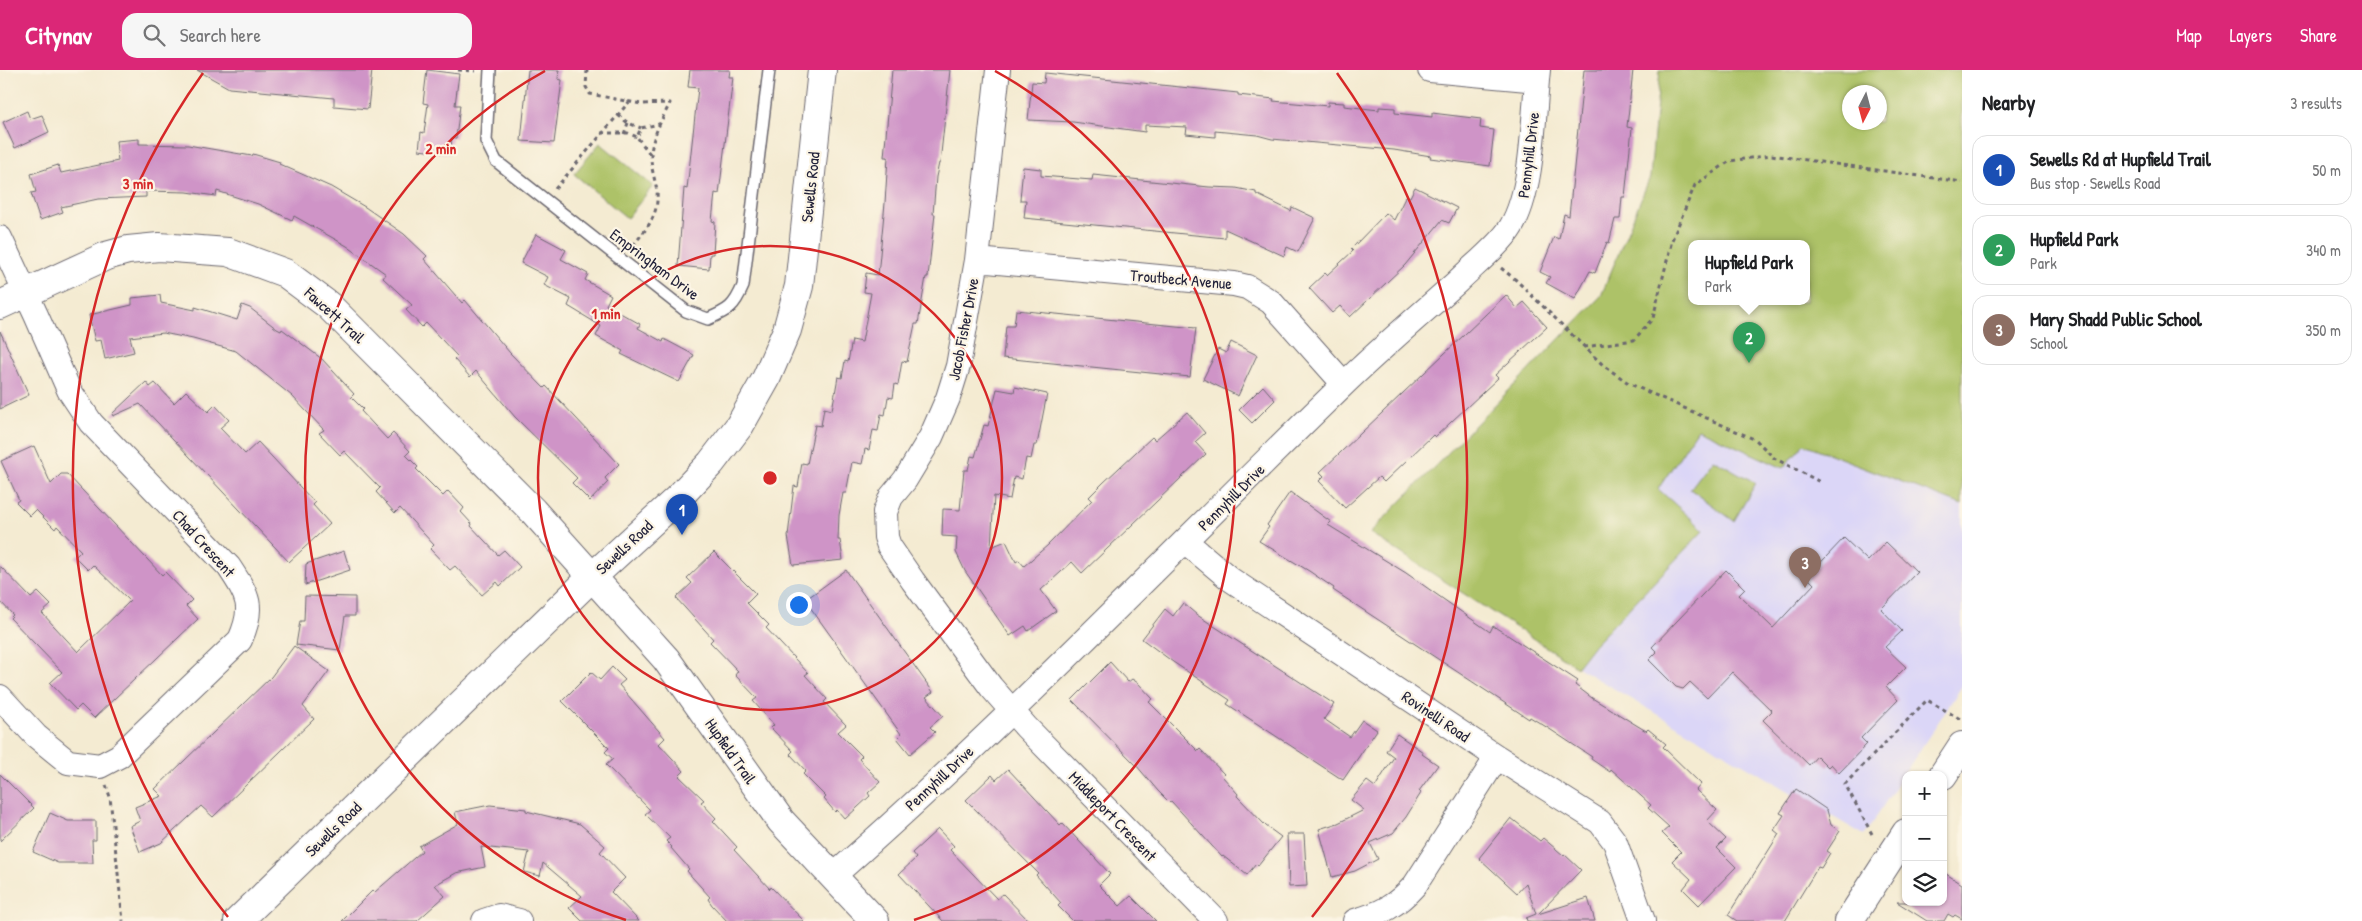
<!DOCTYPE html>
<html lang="en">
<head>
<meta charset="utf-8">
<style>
	body { margin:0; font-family:"Patrick Hand",sans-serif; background:#f6f6f6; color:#202124 }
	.controls { position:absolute; right:15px; bottom:15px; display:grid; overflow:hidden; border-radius:10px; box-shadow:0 1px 4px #0004 }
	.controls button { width:45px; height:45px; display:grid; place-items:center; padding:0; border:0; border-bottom:1px solid #e0e0e0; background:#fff; color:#202124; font:25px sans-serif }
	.compass { position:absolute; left:1842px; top:15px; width:45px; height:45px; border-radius:50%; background:#fff; box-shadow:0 1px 4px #0004; rotate:186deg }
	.you { position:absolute; left:798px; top:534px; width:18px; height:18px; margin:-12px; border:4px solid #fff; border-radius:50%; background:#1a73e8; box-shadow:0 0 0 8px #1a73e833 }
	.badge { display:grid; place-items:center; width:32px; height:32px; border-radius:50%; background:#db2777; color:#fff; font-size:16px; font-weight:700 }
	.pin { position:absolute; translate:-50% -41px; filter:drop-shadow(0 1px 2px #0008) }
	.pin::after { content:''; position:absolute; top:26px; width:18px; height:15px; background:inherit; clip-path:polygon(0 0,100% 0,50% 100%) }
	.popup { position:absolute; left:1688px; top:170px; width:122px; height:65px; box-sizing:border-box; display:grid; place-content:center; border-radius:10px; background:#fff; filter:drop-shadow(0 1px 4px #0005); font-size:16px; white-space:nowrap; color:#757577 }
	.popup b { font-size:19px; color:#202124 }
	.popup::after { content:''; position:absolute; left:50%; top:100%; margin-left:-10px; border:10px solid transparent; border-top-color:#fff }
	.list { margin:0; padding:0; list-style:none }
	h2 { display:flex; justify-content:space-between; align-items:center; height:65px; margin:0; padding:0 20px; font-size:21px }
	h2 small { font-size:16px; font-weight:400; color:#757577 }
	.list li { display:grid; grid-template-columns:32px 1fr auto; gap:15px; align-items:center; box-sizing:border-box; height:70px; margin:0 10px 10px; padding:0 10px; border:1px solid #e0e0e0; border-radius:15px }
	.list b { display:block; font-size:19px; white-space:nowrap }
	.list p { margin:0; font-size:16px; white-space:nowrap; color:#757577 }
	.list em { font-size:16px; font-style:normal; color:#757577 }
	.icon { flex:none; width:28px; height:28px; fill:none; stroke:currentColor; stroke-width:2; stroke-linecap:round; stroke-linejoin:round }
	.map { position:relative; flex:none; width:1962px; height:851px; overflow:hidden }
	header { display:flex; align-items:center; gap:30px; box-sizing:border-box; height:70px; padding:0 25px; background:#db2777; color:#fff }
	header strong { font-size:24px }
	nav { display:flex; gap:28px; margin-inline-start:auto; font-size:18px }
	.search { width:350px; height:45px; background:#f6f6f6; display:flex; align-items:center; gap:12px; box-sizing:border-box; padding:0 18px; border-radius:15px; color:#757577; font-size:19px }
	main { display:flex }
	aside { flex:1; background:#fff }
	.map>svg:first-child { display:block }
</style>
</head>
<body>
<header>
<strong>Citynav</strong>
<div class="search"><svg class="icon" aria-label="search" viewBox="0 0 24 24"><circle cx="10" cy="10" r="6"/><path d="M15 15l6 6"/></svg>Search here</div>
<nav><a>Map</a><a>Layers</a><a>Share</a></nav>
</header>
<main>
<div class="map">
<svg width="1962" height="851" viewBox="0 0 1962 851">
	<rect width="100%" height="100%" fill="#fcf5e5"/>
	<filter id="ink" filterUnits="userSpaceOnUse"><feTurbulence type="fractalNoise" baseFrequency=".02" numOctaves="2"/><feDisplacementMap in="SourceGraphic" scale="10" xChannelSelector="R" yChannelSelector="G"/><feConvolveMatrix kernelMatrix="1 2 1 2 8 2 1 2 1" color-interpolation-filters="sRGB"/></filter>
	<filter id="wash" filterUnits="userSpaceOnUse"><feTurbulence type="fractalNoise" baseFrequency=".0096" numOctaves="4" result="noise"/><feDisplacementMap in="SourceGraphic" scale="20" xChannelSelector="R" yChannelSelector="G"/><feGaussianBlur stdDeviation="1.12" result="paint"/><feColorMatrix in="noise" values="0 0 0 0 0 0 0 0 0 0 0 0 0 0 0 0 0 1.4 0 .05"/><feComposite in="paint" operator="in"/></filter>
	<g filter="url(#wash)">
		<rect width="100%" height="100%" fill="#f4ebd2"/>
		<path fill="#dbd6f7" d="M1698,359l85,39 20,-24 159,61v181l-98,149 -287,-168 17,-22 109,-115 -46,-41z"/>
		<path fill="#adc267" stroke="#687251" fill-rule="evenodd" d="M1660,0h302v435l-158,-61 -21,24 -85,-39 -40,60 46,41 -110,115 -17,22 -207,-134 231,-237 49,-119zM1880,22v30h-30v-30zM1692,174h114v58h-114z
			M600,73l53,43 -26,32 -53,-44z
			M1713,389l43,24 -22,38 -44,-32z"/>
		<g id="blocks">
			<path fill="#cf94c7" d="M197,0h175l-4,39 -34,-3v-8l-105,-10z
				M427,0l32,4 -4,31h5l-4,33h-4l-2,16 -31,-4 2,-18 3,1 4,-29 -5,-1z
				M528,0h31l-1,9 4,1 -8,63 -33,-2z
				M690,0h40l-1,7h4l-14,117 -4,-1 -3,28 3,1 -2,32h-3l-1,15 -31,-3 6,-78 3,1 11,-101 -10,-1z
				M892,0h58l-10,93h-1l-3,14 -3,37h2l-7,63h-2l-8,47h-3l-8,38 -5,-1 -4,24 -3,-1 -2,14 -5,-1 -3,18 -4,-1 -3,17 -5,-1 -4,20 -4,-1 -3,15 -10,-2 -6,31h-3l-4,22 -1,25h2l3,20 -50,5 -5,-29 6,-50 4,1 4,-24 5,1 8,-39 6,1 3,-18 8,2 6,-33 4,1 3,-17 3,1 4,-22 10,2 9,-49 -7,-1 2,-19 12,2 7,-72 3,-46h-4z
				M1584,0h49l-6,57 5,1 -7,69h-3l-2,22h-5l-6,24 -2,-1 -12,31 -5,-2 -15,28 -29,-16 4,-6 -10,-5 14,-35 5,2 5,-25 5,2z
				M1045,3l193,20v2l36,4 -1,2 55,5v-4l16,1v3l35,4v-3l16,1v5l37,4v-4l49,6 -1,9 14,2 -4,36 -60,-8 1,-2 -37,-6 -122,-11 -15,-4 -42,-4v6l-29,-3 1,-7 -42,-2v7l-72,-10 -45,-2 4,-38 12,1z
				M27,41l3,8 12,-4 7,17 -34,16 -12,-26z
				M139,69v5l49,1 64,11 1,-2 27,8 -1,2 52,23 34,20 39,27 23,22 -3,3 38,44 3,-3 45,53 34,35 2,-2 73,78 -14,14 3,4 -18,19 -18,-18 5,-5 -62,-61 -39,-46 -6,6 -16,-18 3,-3 -31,-33 -4,4 -16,-17 6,-5 -29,-27 3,-4 -39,-28 -53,-30 -2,4 -34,-16 -41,-13 -1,5 -29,-4 -41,-1v6l-48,2 -37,8 2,5 -23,8 -9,-27 5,-1 -5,-18 27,-9 3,8 57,-12 -2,-20z
				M1023,97l18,2v7l51,4 1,-5 116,12 27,1 20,4v2l35,17 1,-4 23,11 -17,34 -11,-5 -3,9 -59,-27v9l-201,-20 2,-18h-6z
				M1415,117l42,21 -8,15 -7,-3 -37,45 -55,52 -10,-11 -8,7 -23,-25 16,-15 2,2 26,-24 -2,-2 35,-36 8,7 12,-24 4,1z
				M536,164l30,16 -5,9 27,15 -3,6 26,15 -5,10 34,19 -2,4 25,14 1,-3 30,16 -15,27 -58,-28 2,-3 -27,-15 5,-10 -33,-20 3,-7 -27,-14 4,-8 -27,-14z
				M160,225l1,8 34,7v-3l42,13 5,-15 8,3 27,21 4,2 1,-2 40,30 32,35 -3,3 12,12 -2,2 26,28 6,-6 17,18 -4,4 12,12 -2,2 27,27 5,-5 16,17 -3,4 11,12 -1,2 27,29 6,-5 16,17 -20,19 -3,-4 -15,13 -27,-29 -5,4 -20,-21 4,-4 -34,-37 -5,5 -19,-21 4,-4 -36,-37 -4,4 -21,-22 5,-3 -32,-34 -56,-45 -43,-12 -30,-6 -33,4 4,15 -29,7 -4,-19 -6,1 -6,-26 43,-10v-7z
				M1506,225l11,13 7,-6 23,25 -52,48 3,3 -63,59 -2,-2 -49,47 -5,-5 -34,31 -26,-27 5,-5 -4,-4z
				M1016,240l180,18 -6,49 -187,-19 3,-32h8z
				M0,261l29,64 -29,14z
				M1231,272l26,13 -19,41 -35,-17 15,-30 8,4z
				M146,312l4,5 5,-4 19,20 12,-12 22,21 7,-7 14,15 -9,8 25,26 13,-12 57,61 -2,2 17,19 -41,38 -149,-158 -27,12 -1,-2z
				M1263,316l12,14 -23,23 -13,-13z
				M1015,317l32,7 -10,51h-3l-3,14 -5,-1 -4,21 -8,-2 -4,22 -16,-3 -3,51 15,-6 10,21 3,-2 5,6 24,-21 44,-45 -3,-3 14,-14 49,-46 3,3 32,-28 18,21 -10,9 11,12 -124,119 -10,-11 -31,28 15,21 -28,20 -3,-5 -15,10 -45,-65 -9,-19 1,-15 -15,-1 1,-27 17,1 4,-40h4l3,-14 4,1 9,-32 4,1 9,-37 17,3z
				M34,376l17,38 10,-10h6l95,101 3,-3 27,28 -6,6 12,13 -104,99 -13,-13 -5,5 -26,-27 12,-11 -52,-54 3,-3 -13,-14v-35l31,32 7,-6 13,13 -9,8 36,39 52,-51 -37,-36 -5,5 -13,-13 6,-6 -24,-25 -2,3 -19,-19 -6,6 -14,-14 3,-2 -18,-39z
				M1290,422l41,30 -3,3 78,48 84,59 3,-6 16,10 69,45 -3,4 17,13 54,33 2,-2 18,15 -3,3 38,37 -5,6 21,20 -10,11 19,18 -9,9 19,19 -37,38 -16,-16 8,-10 -19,-18 9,-9 -19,-19 7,-6 -21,-19 3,-3 -40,-36 -1,3 -19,-13 1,-2 -44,-29 -18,-11 -1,2 -196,-129 1,-2 -25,-17 -50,-30 10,-14 -2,-2z
				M1844,468l24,23 18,-19 31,30 -36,37 21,22 -17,16 21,20 -20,20 12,13 -37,38 6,6 -28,29 -8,-9 -3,3 -11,-11 -8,9 -46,-45 9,-9 -40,-39 -25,26 -17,-16 -7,7 -7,-2 -27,-27 8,-8 -5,-5 74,-77 19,19 -6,6 34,33 41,-44 -7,-7z
				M344,481l6,19 -45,15 1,-21z
				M714,482l42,42 -9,9 22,22 -3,3 42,45 -3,2 22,24 -3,3 22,23 -8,7 24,24 -3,3 21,23 -12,11 2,3 -25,23 -8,-9 -2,2 -11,-13 2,-2 -23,-23 3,-3 -16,-17 3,-3 -22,-23 3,-3 -21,-24 4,-3 -22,-23 3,-4 -28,-29 3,-3 -37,-41 16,-15 -5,-5z
				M846,500l87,122 -7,5 17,19 -13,11 5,5 -25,22 -13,-16 4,-4 -96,-134z
				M305,526l50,1v19h-10l-5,34 -44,-5 4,-24h4z
				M1183,533l14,12 137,89 -10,15 26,18 12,-17 15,10 -34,50 -116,-76 3,-4 -57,-38 -31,-23 23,-30 8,7z
				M294,576l35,25 -26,35 11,13 -101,98 -12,-11 -40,37 -21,9 -10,-26 10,-5 -5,-14 27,-11 -7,-7 116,-112z
				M1110,592l18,20 4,-3 6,4 15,16 -4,3 49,49 2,-2 24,25 -2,2 16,18 -1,2 29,30 15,11 -23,29 -2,-2 -9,11 -24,-19 -1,1 -51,-56 -1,2 -12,-12 -22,-26 -64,-65z
				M612,597l13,13 -6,5 46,53 -6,6 25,27 -5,5 25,24 -3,2 15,16 -3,3 24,26 -3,3 36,39 1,-2 33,34h-77l-15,-16 -4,-6 2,-2 -18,-20 -5,-6 2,-2 -18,-21 1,-1 -6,-6 4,-3 -25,-24 5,-4 -44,-45 7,-6 -8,-7 4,-4 -47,-47 29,-29 9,8z
				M1397,664l26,18 -1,2 16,11 -19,26 2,2 -15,24 -13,16 -23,10 8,16 -23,12 -23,6 -13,-48 19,-6 26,-13 -13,-10 16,-19 8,6 19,-30 -8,-6z
				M1008,699l52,56 2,-2 48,51 -11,11 21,21 11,-10 25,25h-83l-15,-15 3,-3 -25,-28 2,-2 -72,-73 26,-25 4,5z
				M0,704l34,34 -34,33z
				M1796,719l31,21 4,15 9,6 -13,20 3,2 -9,15 -3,-1 -33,54h-48l-9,-6 51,-81 -5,-4 10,-15 -4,-2z
				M490,735l36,4v2l54,13 25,22 -5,6 25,26 -14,14 28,29h-57l-13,-13 13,-12 -39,-33 -3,13 -16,-4 5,-20 -48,-5 4,20 -29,6 -21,12 10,11 -28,25h-75l31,-31 2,2 47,-41 -3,-5 39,-22 -3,-12z
				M50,743l18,8h28v19h-4l1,23h-35l-25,-11z
				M1511,748l29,23 3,-3 20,17 1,-1 17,16 -43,44 50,-16 7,23h-68l-1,-3 10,-4 -10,-31 -9,10 -38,-35z
				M938,759l16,17 -4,4 47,49 6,-5 26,27h-86l-44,-47 17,-16 -4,-5z
				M1287,764h17l3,52 -18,1z
				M1943,802l19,12v35l-7,-4 -2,2 -5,-3 -4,7h-17l-30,-19h46z"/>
		</g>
	</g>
	<g filter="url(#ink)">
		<use href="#blocks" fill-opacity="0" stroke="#6c6870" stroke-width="1"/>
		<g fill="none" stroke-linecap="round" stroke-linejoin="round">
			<g stroke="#6c6870" stroke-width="14">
				<path id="service" d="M490,0l-4,71 10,20 190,150 22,8c21,-9 26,-12 35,-33l26,-216"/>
			</g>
			<g stroke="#6c6870" stroke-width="26">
				<path id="minor" d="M998,0l-21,190 -19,106 -10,32 -17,39 -26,43 -14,17 -6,15 1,25 3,9 24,35 78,106 35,40 190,194
					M1430,0l107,10
					M0,168l36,77 33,75 22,33 138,144c19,29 26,39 11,73l-121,116 -19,10 -32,-4 -32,-26 -36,-39
					M977,190l257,24 13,3 24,15 73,82
					M1186,472l44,37 267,178 103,65 15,20 28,79
					M832,807c178,-156 341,-327 510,-491 37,-36 77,-70 115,-104 15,-15 44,-38 54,-55 23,-38 22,-112 27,-157
					M484,851l15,-5 20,5
					M1355,851c27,-8 41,-15 60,-36l82,-128"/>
			</g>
			<g stroke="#6c6870" stroke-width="30">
				<path id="tertiary" d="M0,235l106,-49 22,-6 31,-3 69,5 57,21 43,32 205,206 133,148 115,162 94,100
					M1943,705l19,-29
					M238,851l354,-344 85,-78 34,-36 29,-38 26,-46 21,-49 12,-44 23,-216
					M1849,851l57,-88"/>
			</g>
			<path stroke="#6c6870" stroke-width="3" stroke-dasharray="4 4" stroke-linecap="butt" d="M458,0l17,1
				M587,0l-1,17 4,7 51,10 29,-1c-8,17 -19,34 -19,54 0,12 4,22 6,34 2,26 -11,38 -26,57
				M618,45l10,8 13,5
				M601,63h27l9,4
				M624,64l4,-11
				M650,84l-13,-17 4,-9 18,-4
				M555,119l74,-87
				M1501,198l15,12 88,86 26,18 126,56 18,18 48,25
				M1584,277l50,-7 19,-22 19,-78 23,-55 35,-24 41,-6 191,27
				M106,715l4,12 13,124
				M1872,764l-27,-50 82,-84 35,20"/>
			<use href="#service" stroke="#fff" stroke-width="11"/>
			<use href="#minor" stroke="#fff" stroke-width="24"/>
			<use href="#tertiary" stroke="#fff" stroke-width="28"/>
		</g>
	</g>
	<g fill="none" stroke="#d62828" stroke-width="2.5">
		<circle cx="770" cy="408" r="232"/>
		<path d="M626 850A465 465 0 0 1 545 1M995 1A465 465 0 0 1 914 850"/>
		<path d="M228 847A697 697 0 0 1 203 3M1337 3A697 697 0 0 1 1312 847"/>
	</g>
	<g text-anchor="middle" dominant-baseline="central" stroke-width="4.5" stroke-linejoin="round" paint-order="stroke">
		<g font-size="16" fill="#22223b" stroke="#fcf5e5">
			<text transform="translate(1528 85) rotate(-83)">Pennyhill Drive</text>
			<text transform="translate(810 117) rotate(-84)">Sewells Road</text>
			<text transform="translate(655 194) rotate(37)">Empringham Drive</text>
			<text transform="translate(1181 209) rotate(5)">Troutbeck Avenue</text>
			<text transform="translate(335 245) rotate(42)">Fawcett Trail</text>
			<text transform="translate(963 259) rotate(-79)">Jacob Fisher Drive</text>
			<text transform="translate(1231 427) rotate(-45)">Pennyhill Drive</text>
			<text transform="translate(204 473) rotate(48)">Chad Crescent</text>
			<text transform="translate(624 477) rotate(-43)">Sewells Road</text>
			<text transform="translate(1436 646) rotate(34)">Rovinelli Road</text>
			<text transform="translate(731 681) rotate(55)">Hupfield Trail</text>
			<text transform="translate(939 708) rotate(-43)">Pennyhill Drive</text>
			<text transform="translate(1113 746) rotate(46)">Middleport Crescent</text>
			<text transform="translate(333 759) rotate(-44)">Sewells Road</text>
		</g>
	</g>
	<circle cx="770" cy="408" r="8" fill="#d62828" stroke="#fcf5e5" stroke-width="2.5"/>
	<g font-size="15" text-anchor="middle" font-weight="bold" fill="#d62828" stroke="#fcf5e5" stroke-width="4.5" stroke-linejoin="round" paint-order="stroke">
		<text x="441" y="84">2 min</text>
		<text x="138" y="119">3 min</text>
		<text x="606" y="249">1 min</text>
	</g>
</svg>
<div class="controls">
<button>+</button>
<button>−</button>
<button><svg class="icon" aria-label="layers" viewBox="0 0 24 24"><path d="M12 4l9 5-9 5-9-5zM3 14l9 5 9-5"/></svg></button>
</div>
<svg class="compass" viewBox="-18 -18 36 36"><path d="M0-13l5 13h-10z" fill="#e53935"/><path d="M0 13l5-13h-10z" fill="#757577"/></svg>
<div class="you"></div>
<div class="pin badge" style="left:682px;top:465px;background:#1a4fb4">1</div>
<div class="pin badge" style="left:1749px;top:293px;background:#2e9e5b">2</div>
<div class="popup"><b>Hupfield Park</b>Park</div>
<div class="pin badge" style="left:1805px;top:518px;background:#8d6e63">3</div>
</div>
<aside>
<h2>Nearby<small>3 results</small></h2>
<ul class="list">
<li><span class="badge" style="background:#1a4fb4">1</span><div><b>Sewells Rd at Hupfield Trail</b><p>Bus stop · Sewells Road</p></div><em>50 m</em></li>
<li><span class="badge" style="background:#2e9e5b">2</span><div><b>Hupfield Park</b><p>Park</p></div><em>340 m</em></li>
<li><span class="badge" style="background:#8d6e63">3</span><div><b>Mary Shadd Public School</b><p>School</p></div><em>350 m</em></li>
</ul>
</aside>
</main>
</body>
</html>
